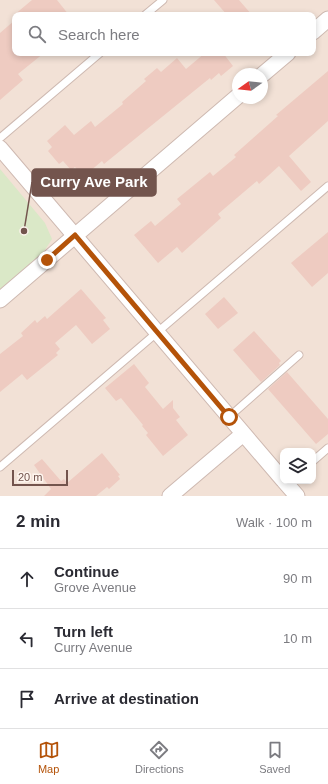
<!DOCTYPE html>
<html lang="en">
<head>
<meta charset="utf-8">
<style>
	body { margin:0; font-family:Arial,sans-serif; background:#f7f7f7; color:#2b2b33 }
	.controls { position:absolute; right:12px; bottom:12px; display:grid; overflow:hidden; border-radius:8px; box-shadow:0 2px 6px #0003 }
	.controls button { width:36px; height:36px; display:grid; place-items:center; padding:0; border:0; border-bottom:1px solid #e1e1e2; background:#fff; color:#2b2b33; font:20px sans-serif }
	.compass { position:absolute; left:232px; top:68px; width:36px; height:36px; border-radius:50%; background:#fff; box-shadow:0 2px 6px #0003; rotate:255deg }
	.scale { position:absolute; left:12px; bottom:10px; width:56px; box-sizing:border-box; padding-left:4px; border:2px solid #73544d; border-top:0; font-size:11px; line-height:14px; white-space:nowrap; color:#73544d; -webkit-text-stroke:3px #fef5ee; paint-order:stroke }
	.stop { position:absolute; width:12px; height:12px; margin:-9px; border:3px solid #b45309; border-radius:50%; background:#fff }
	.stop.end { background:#b45309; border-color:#fff; box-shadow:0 1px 4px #0008 }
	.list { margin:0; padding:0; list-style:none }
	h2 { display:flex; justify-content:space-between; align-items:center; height:52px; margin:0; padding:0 16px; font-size:17px }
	h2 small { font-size:13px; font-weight:400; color:#7c7c81 }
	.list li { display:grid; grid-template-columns:26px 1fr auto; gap:12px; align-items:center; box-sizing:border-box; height:60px; padding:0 16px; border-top:1px solid #e1e1e2 }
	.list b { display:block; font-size:15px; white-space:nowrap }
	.list p { margin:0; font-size:13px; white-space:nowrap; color:#7c7c81 }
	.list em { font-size:13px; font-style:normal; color:#7c7c81 }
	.icon { flex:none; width:22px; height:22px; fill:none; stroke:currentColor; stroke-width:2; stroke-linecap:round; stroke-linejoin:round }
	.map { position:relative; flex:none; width:328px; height:496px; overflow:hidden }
	.search { position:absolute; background:#fff; box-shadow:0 2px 6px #0003; left:12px; right:12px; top:12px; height:44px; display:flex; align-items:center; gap:10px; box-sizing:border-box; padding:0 14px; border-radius:8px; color:#7c7c81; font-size:15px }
	.sheet { height:232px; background:#fff }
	nav { display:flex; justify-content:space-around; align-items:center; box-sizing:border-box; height:56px; border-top:1px solid #e1e1e2; background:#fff; font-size:11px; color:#7c7c81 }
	nav a { display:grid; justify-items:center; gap:2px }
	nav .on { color:#b45309 }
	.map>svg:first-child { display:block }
</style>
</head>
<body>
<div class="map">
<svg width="328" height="496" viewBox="0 0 328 496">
	<rect width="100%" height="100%" fill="#fbf0e8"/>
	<path fill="#f2e1d6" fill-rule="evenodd" d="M0,0h328v496h-328zM15,15h298v38h-298zM238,74h24v24h-24zM283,451h30v30h-30z"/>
	<path fill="#dae8c7" d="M0,169l45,54 7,16 -9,14 -43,37z"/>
	<path fill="#eecbc1" d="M32,0h25l12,15h-55z
		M214,0h25l13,15h-25z
		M15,20v33h29l-26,21 5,6 -23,20v-67z
		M205,53h18l10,13 -12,10 -2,-3 -8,7 -1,-2 -106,86 -2,-3 -19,16 -8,-10 -4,3 -8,-9 -4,3 -11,-13 4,-4 -5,-6 18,-16 9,10 17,-14 4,6 28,-23 -1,-2 24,-21 -2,-2 13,-11 4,4 16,-14 9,11z
		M328,71v50l-39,35 22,26 -10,9 -22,-25 -20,18 -2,-3 -39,33 3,4 -39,35 -5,-6 -19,16 -24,-28 17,-14 4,5 26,-22 -4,-5 33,-27 3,4 23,-19 -2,-2 44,-39 -2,-1z
		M328,232v41l-16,14 -21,-24z
		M81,289l25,29 -3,2 7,9 -18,15 -16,-19 -21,18 5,6 -4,4 2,2 -31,25 -5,-6 -22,18v-38l23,-18 -2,-3 14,-13 2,3 8,-7 2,3z
		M224,297l14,16 -20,16 -13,-15z
		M254,331l27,30 -2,2 1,2 -19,17 -28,-32z
		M134,364l15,19 -4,4 18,22 10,-9v8l7,9 -4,3 12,15 -25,21 -17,-21 2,-2 -6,-7 1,-1 -22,-27 -5,3 -11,-13z
		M287,372l41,47v15l-12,10 -48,-55z
		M102,453l18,22 -2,1 2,3 -11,10 -2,-2 -11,9h-52l7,-7 -17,-24 8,-6 19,22 3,-2 3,4z"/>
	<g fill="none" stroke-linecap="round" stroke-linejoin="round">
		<g stroke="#ceb9b1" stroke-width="9">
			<path id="lane" d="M145,15l18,-15
				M0,138l100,-85
				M229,417l70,-62
				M313,461l15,-13
				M0,467l328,-281"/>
		</g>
		<g stroke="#ceb9b1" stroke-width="17">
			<path id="street" d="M313,32l15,-13
				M262,75l26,-22
				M0,148l283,332
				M0,300l238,-204
				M284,481l13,15
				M170,496l73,-62"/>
		</g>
		<use href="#lane" stroke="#fff" stroke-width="7"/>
		<use href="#street" stroke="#fff" stroke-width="15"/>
	</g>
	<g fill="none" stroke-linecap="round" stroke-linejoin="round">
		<path stroke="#b45309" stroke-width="5" d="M47,260l28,-25 154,182"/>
	</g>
	<path fill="none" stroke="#73544d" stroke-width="1.5" d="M24 231L32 182"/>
	<circle fill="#73544d" stroke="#fef5ee" stroke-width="1.5" cx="24" cy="231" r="4"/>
	<rect fill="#73544d" stroke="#73544d" stroke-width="1.5" x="32" y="169" width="124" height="27" rx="4"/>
	<g font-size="15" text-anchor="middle" font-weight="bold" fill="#fff">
		<text x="94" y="187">Curry Ave Park</text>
	</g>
</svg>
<div class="controls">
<button><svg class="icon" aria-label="layers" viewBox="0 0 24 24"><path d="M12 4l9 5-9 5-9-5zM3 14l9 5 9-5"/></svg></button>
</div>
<svg class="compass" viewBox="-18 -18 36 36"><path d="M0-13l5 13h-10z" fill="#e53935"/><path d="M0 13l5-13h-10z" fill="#7c7c81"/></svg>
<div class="scale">20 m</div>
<div class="stop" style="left:229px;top:417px"></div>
<div class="stop end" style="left:47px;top:260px"></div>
<div class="search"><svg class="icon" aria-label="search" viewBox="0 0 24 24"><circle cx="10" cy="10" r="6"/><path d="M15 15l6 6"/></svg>Search here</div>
</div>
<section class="sheet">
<h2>2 min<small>Walk · 100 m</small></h2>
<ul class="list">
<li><svg class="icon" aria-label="ahead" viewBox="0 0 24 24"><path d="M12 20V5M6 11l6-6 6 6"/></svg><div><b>Continue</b><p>Grove Avenue</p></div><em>90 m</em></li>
<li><svg class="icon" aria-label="left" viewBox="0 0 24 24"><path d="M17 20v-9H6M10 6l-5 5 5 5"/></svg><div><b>Turn left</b><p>Curry Avenue</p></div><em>10 m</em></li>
<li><svg class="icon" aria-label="arrive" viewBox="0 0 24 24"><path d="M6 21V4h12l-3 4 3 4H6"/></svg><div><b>Arrive at destination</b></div></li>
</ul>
</section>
<nav>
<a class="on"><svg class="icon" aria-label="map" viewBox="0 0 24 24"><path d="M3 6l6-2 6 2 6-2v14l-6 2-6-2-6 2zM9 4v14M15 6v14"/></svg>Map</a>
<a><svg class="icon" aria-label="directions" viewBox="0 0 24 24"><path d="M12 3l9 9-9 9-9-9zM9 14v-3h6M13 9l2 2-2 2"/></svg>Directions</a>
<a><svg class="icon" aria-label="saved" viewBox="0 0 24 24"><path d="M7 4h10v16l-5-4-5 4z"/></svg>Saved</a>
</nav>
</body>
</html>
